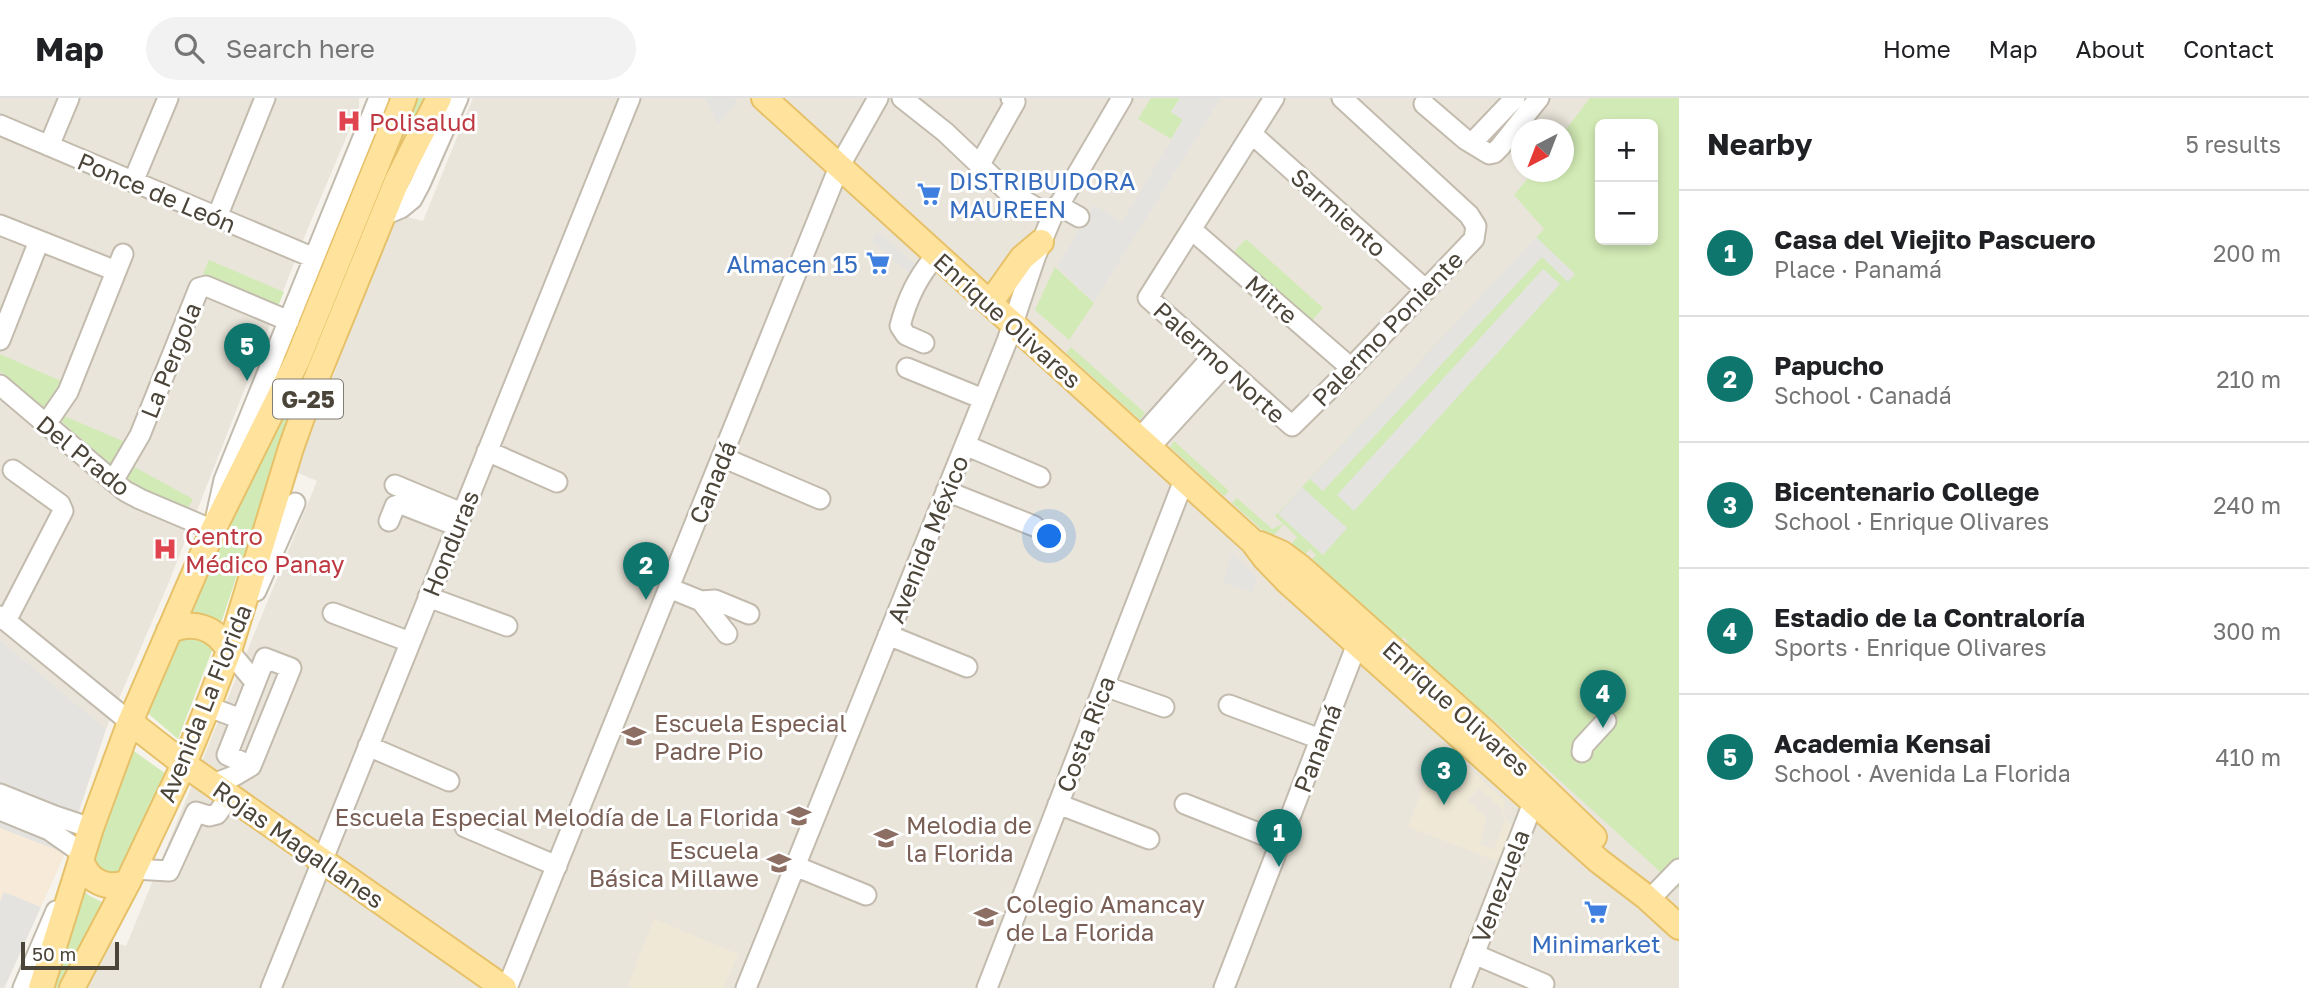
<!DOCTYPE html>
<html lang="en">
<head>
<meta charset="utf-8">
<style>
	body { margin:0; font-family:"Golos Text",sans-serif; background:#f2f2f2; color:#202124 }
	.controls { position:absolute; right:21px; top:21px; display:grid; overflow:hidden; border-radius:10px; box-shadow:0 4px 10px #0003 }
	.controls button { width:63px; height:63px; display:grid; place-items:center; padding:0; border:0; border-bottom:2px solid #e0e0e0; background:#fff; color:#202124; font:35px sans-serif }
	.compass { position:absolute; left:1511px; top:21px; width:63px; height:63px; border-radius:50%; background:#fff; box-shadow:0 4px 10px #0003; rotate:222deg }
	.scale { position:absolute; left:21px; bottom:18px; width:98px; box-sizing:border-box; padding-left:7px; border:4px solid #4b4439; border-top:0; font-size:19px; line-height:24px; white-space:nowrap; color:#4b4439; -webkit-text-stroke:5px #fff; paint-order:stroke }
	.you { position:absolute; left:1050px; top:439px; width:24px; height:24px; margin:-18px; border:5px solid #fff; border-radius:50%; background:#1a73e8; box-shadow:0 0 0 10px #1a73e833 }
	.badge { display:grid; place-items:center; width:46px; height:46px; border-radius:50%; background:#0f766e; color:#fff; font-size:23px; font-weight:700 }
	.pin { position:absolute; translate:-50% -58px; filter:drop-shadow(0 2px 4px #0008) }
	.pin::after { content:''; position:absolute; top:37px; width:24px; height:21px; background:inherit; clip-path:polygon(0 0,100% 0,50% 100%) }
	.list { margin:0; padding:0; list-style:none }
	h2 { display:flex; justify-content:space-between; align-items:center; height:91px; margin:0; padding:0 28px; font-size:30px }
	h2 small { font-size:23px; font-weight:400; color:#757577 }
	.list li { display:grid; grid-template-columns:46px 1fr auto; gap:21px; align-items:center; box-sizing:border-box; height:126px; padding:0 28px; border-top:2px solid #e0e0e0 }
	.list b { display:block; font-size:26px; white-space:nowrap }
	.list p { margin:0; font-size:23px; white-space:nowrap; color:#757577 }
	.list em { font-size:23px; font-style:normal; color:#757577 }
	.icon { flex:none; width:38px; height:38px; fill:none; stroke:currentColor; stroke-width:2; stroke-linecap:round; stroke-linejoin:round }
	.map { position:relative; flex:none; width:1679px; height:890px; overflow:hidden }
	header { display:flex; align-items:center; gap:42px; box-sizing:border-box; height:98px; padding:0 35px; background:#fff; border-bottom:2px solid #e0e0e0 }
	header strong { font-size:33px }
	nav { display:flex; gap:38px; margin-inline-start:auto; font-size:24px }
	.search { width:490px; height:63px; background:#f2f2f2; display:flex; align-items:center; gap:18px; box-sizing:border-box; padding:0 24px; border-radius:38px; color:#757577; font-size:26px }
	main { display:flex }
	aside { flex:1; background:#fff }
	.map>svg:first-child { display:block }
</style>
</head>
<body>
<header>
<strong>Map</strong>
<div class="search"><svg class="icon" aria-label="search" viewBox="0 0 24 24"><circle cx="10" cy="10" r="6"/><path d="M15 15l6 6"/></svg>Search here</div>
<nav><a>Home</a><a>Map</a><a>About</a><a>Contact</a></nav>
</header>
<main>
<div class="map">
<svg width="1679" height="890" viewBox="0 0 1679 890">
	<rect width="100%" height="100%" fill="#f6f3ec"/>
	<path fill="#eae5da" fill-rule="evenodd" d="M0,0h359v9l-53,126 -137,349 -63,147 -41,124 -61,135h-4z
		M473,0h1206v890h-1592l13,-34 12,-12 14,4 191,-465 -21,-9 100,-258 27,7zM1600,26h53v116h-53zM1521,32h42v42h-42z"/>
	<path fill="#f7ead8" d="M0,542l106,89 -41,124 -61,135h-4z"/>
	<path fill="#efe8d6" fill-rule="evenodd" d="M1440,644l65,59 -2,8 3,10 8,10 -14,33 -92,-35zM1442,660l13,5 -8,25 -14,-5zM1479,690l23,21 3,11 -11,30 -14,-6 6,-23 -3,-6 -15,-15z
		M654,821l84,35 -14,34h-89l-7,-3z"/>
	<path fill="#d2eab5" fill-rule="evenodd" d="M416,0h17l-156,357 -57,171c-12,-10 -21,-15 -37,-16z
		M1151,0h29l-9,14 12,7 -12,20 -33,-20z
		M1590,0h89v791l-190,-173 -7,3 -80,-71 6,-7 -4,-4 -7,7 -89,-81 8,-8 -6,-6 -8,9 -12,-12 7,-9 -13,-13 -10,11h-6l-36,-32 5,-5 35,31 11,-5 -8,-8 269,-287 -30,-34 19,-23h30l1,-40zM1600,26h53v116h-53z
		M1246,141l77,69 -15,17 -77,-70z
		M209,162l75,32 -6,14 -75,-32z
		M1055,169l39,36 -25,37 -34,-30z
		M1071,249l74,66 -5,7 -74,-67z
		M0,256l63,28 -13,31 -50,-42z
		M64,318l61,26 -11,25 -52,-45z
		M1174,343l55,50 -5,5 -54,-49z
		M129,366l64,35 -7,12 -64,-34z
		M192,532l21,18 -35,91 -34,-29 31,-77z
		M131,651l38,27 -46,97 -14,7 -20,-20z
		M80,785l8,12 14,7 -41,86h-12z"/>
	<path fill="#e5e3e0" d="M705,0h28l4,4 -19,22z
		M1180,0h41l-127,204 -37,-35 37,-62 28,17 61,-102 -12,-8z
		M877,133l38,33v14l-44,-37z
		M1536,139l39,37 -7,8 -26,-25 -219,234 -13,-12z
		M1543,171l17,15 -206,227 -17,-16z
		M1302,389l45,41 -24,27 -45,-41z
		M1232,455l25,24 -5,15 -29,-9z
		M0,542l106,89 -41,124 -65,-25z
		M4,794l37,15 -37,81h-4v-87z"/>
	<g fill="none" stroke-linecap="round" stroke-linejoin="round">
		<g stroke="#c2bbae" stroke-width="23">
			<path id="minor" d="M902,0l43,34 61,58 46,27
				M1274,0l-126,200 144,128 59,-58 123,-129 2,-13 -7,-11 -127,-117
				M1424,6l42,36 23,14 5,-1 6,-6 39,-49
				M0,27l314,133
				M1252,36l174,156
				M1472,45l43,-45
				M49,48l20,-48
				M980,66l35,-62 -4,-4
				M133,84l35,-84
				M1058,107l21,12
				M382,118l19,-8 11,-9 8,-15 38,-86
				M217,119l48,-119
				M0,127l116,46
				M1192,132l159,138
				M0,242l39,-99
				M924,245l-18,-8 -6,-9c7,-27 18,-51 37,-71
				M907,270l76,31
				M0,287l125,106 15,8 73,31 11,-50 155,-382
				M46,326l22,-32 55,-138
				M1139,341l74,-83
				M965,347l75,32
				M1149,350l75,-82
				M487,353l70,31
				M722,359l98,42
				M113,383l27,-46 59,-147 7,-2 83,35
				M395,387l67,28
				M946,393l88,35
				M389,423l6,-15 6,-2 56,22
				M669,490l32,13 14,-1 34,14
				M256,493l39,-88
				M428,499l79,29
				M701,503l26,33
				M333,515l77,29
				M0,518l130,106
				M6,523l57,-110 -3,-7 -47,-34
				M888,537l79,32
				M233,543l-4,10 26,31
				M265,560l26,10 -40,98 -24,-11z
				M1104,588l60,21
				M1229,607l91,34
				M206,613l11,-1 24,9
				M368,648l81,35
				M1582,654l1,-6 23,-25
				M213,686l21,-8 17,-10
				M0,696l55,22 36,12
				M1058,706l91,35
				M1185,706l96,38
				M0,712l49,20 33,23
				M465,729l92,39
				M795,768l71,29
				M134,771l35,2 27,-59 13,4 8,-2 13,-18
				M1649,802l30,-31
				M1474,856l70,30
				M23,890l33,-77
				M271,890l359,-890
				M507,890l332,-821 39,-69
				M746,890l261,-647 29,-86 16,-38 70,-119
				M987,890l197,-508
				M1224,890l133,-344 7,-9
				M1461,890l72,-185 6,-10"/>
		</g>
		<g stroke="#e6c16a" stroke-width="28">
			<path id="major" d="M764,0l489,444 12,16 22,23 312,280 46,35 34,31
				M990,205l32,-45 19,-16
				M1260,446l21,9 19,14 187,167 107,103
				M169,533c24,-12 48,-3 60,20
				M130,624l54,42 320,224
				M81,760c5,23 26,33 47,24
				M41,890l50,-160 39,-106 83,-192 84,-169 107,-263
				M72,890l56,-106 56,-118 22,-53 23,-60 62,-203 22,-61 84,-206 42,-83"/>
		</g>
		<use href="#minor" stroke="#fff" stroke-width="19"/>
		<use href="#major" stroke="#ffe39c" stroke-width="24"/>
	</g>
	<defs>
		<g id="hospital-bare" transform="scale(1.89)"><path d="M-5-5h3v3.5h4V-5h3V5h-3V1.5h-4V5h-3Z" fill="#e0444e" stroke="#fff" stroke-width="2.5" paint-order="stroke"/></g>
		<g id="supermarket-bare" transform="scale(1.89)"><path d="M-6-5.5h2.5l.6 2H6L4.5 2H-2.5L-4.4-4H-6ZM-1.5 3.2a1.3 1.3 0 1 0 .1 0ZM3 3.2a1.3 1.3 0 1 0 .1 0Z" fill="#3f7fe0" stroke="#fff" stroke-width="2.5" paint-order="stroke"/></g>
		<g id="school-bare" transform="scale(1.89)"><path d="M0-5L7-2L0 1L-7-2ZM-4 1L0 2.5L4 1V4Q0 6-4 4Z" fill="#8d6e63" stroke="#fff" stroke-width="2.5" paint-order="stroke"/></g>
	</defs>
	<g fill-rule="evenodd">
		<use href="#hospital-bare" x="349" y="23"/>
		<use href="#supermarket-bare" x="929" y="96"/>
		<use href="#supermarket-bare" x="878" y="165"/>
		<use href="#hospital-bare" x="165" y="451"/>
		<use href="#school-bare" x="634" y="638"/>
		<use href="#school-bare" x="799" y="718"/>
		<use href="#school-bare" x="886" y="740"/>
		<use href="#school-bare" x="779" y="765"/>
		<use href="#supermarket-bare" x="1596" y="814"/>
		<use href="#school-bare" x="986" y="819"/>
	</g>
	<g text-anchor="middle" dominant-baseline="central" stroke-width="6" stroke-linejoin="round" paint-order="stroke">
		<rect fill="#fff" stroke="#817c74" stroke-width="2" x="273" y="281.5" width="70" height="39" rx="5"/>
		<g font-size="23" font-weight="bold" fill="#4b4439">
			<text x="308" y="301">G-25</text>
		</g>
		<g font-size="24" fill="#be3a42" stroke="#fff" text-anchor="start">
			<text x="369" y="23">Polisalud</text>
			<text x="185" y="437">Centro<tspan x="185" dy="28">Médico Panay</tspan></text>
		</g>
		<g font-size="24" fill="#366cbe" stroke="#fff" text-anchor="start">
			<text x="949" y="82">DISTRIBUIDORA<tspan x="949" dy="28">MAUREEN</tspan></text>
			<text x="858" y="165" text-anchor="end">Almacen 15</text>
			<text x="1596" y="845" text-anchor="middle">Minimarket</text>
		</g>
		<g font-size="24" fill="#4b4439" stroke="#fff">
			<text transform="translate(157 94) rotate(23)">Ponce de León</text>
			<text transform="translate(1339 114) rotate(42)">Sarmiento</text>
			<text transform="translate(1272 201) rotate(41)">Mitre</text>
			<text transform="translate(1008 222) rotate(42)">Enrique Olivares</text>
			<text transform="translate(1387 230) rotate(-46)">Palermo Poniente</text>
			<text transform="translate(170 262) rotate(-68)">La Pergola</text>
			<text transform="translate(1220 264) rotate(42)">Palermo Norte</text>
			<text transform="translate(84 357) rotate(39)">Del Prado</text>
			<text transform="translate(712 384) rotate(-68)">Canadá</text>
			<text transform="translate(927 441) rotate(-68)">Avenida México</text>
			<text transform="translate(450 445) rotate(-68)">Honduras</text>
			<text transform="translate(204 605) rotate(-68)">Avenida La Florida</text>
			<text transform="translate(1457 610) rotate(42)">Enrique Olivares</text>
			<text transform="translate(1085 636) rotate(-69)">Costa Rica</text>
			<text transform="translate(1317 650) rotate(-69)">Panamá</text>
			<text transform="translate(299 746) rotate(35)">Rojas Magallanes</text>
			<text transform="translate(1500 788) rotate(-69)">Venezuela</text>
		</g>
		<g font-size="24" fill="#785e54" stroke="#fff" text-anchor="start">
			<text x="654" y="624">Escuela Especial<tspan x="654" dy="28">Padre Pio</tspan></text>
			<text x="779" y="718" text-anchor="end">Escuela Especial Melodía de La Florida</text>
			<text x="906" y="726">Melodia de<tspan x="906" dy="28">la Florida</tspan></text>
			<text x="759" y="751" text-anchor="end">Escuela<tspan x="759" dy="28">Básica Millawe</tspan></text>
			<text x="1006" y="805">Colegio Amancay<tspan x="1006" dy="28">de La Florida</tspan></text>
		</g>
	</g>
</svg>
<div class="controls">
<button>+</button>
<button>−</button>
</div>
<svg class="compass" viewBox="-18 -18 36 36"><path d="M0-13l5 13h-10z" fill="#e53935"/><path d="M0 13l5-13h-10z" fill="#757577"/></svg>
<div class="scale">50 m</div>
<div class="you"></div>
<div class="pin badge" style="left:1279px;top:769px">1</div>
<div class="pin badge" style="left:646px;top:502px">2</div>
<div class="pin badge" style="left:1444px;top:707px">3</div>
<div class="pin badge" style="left:1603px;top:630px">4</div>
<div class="pin badge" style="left:247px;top:283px">5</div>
</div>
<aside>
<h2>Nearby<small>5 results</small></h2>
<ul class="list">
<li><span class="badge">1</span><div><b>Casa del Viejito Pascuero</b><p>Place · Panamá</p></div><em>200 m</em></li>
<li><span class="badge">2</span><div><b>Papucho</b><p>School · Canadá</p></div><em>210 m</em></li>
<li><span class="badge">3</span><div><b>Bicentenario College</b><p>School · Enrique Olivares</p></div><em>240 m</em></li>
<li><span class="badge">4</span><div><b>Estadio de la Contraloría</b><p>Sports · Enrique Olivares</p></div><em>300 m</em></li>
<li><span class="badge">5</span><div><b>Academia Kensai</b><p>School · Avenida La Florida</p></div><em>410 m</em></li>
</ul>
</aside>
</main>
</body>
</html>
